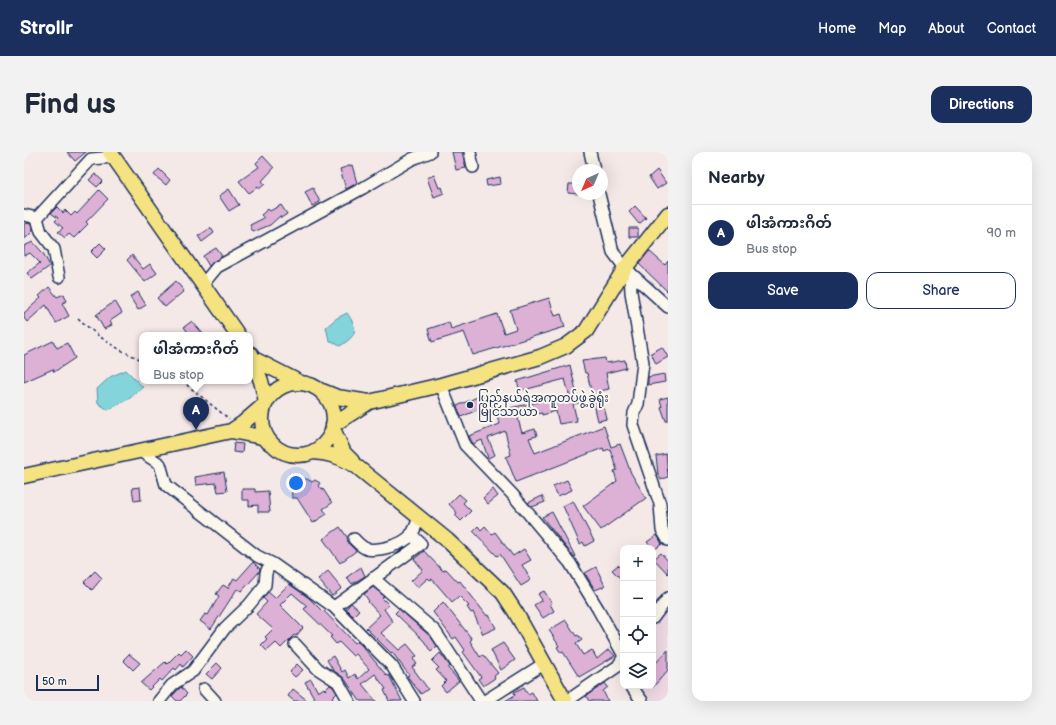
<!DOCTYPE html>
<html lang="en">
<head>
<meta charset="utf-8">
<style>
	body { margin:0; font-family:"Balsamiq Sans","Noto Sans Myanmar",sans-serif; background:#f2f2f3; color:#1f2937 }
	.controls { position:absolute; right:12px; bottom:12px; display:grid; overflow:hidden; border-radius:8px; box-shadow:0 4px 16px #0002 }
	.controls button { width:36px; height:36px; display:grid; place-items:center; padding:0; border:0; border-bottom:1px solid #e0e1e3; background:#fff; color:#1f2937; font:20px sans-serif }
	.compass { position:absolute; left:548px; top:12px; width:36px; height:36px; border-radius:50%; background:#fff; box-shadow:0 4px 16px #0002; rotate:224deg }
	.scale { position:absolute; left:12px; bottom:10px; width:63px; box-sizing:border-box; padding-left:4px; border:2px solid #1b2f5e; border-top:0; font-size:11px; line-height:14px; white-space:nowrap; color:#1b2f5e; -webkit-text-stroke:3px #fbf7ec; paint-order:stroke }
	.you { position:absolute; left:272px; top:331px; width:14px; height:14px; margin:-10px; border:3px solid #fff; border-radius:50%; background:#1a73e8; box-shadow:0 0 0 6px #1a73e833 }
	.badge { display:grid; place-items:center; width:26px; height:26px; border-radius:50%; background:#1b2f5e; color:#fff; font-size:13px; font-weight:700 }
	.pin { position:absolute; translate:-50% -33px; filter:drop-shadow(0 1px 2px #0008) }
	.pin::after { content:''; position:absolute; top:21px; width:14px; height:12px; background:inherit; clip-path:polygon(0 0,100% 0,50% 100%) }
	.popup { position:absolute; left:115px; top:180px; width:114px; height:52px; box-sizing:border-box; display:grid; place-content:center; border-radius:8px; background:#fff; filter:drop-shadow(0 1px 3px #0005); font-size:13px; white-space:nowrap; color:#747a83 }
	.popup b { font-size:15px; color:#1f2937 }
	.popup::after { content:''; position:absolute; left:50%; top:100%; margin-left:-8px; border:8px solid transparent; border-top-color:#fff }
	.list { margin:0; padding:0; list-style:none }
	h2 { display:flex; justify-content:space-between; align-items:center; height:52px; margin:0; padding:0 16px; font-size:17px }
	h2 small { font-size:13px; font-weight:400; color:#747a83 }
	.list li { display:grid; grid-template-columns:26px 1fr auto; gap:12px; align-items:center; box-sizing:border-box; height:56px; padding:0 16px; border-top:1px solid #e0e1e3 }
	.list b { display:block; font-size:15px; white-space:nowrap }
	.list p { margin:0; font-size:13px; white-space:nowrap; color:#747a83 }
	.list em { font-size:13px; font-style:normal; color:#747a83 }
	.actions { display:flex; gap:8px; padding:12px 16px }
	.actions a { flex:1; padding:9px 0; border:1px solid #1b2f5e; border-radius:12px; text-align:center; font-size:14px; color:#1b2f5e }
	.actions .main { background:#1b2f5e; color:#fff }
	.icon { flex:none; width:22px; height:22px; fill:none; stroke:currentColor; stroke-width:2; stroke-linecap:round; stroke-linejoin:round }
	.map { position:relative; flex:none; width:644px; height:549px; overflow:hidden; border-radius:12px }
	header { display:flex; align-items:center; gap:24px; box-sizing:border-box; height:56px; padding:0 20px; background:#1b2f5e; color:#fff }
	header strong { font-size:19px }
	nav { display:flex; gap:22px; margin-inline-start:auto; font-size:14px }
	.intro { display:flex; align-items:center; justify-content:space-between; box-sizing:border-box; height:96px; padding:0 24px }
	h1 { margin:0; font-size:28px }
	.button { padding:10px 18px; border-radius:12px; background:#1b2f5e; color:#fff; font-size:14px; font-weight:700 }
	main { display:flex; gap:24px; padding:0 24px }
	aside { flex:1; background:#fff; border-radius:12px; box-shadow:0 4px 16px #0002 }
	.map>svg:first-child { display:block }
</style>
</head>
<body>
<header>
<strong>Strollr</strong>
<nav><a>Home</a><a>Map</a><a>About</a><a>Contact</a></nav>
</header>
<div class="intro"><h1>Find us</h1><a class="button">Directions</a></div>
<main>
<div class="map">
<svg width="644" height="549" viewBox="0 0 644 549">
	<rect width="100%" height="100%" fill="#f5e9e8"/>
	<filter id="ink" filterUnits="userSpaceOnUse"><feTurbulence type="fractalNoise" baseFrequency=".025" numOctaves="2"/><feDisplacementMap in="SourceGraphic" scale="8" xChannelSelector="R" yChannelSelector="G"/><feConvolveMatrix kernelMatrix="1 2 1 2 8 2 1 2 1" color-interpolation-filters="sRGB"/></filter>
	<g filter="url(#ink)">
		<path fill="#eed8e3" d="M644,445v104h-20l-12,-15h17v-67z"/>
		<path fill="#84d5db" stroke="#5a93a9" d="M323,161c11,16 11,22 -7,33l-11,-6 -3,-13 11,-9z
			M102,218l17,17 -13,11 -22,12 -10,-7 -1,-14 13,-12z"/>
		<path fill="#ddb1d6" stroke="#1b2f5e" d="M43,0h19l-11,9z
			M428,0h10l4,16 -10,2z
			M239,4l11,12 -12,13 3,3 -6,5 -1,-2 -9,6 -10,-12 20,-14 -3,-4z
			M328,13l5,18 -11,6 -6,-20z
			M135,17l11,11 -4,5 -12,-10z
			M633,18l9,13 -9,6 -8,-12z
			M71,22l8,7 -6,6 -8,-7z
			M410,23l5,13 3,-1 2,6 -10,4 -7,-19z
			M476,25l1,7 -14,2 -1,-6z
			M545,32h9v10l-10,-1z
			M289,36l7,14 -8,4 -7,-14z
			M205,37l10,16 -10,6 -10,-15z
			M75,38l9,9 -22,23 2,2 -14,14 -5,-4 -4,4 -7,-6 5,-4 -8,-7 3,-3 -7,-5 6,-6 6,6 2,-3 6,6 4,-4 2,2z
			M257,53l6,9 -6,4 -1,-2 -10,9 -17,7 -3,-7 14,-7 -3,-3 7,-6 2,2z
			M611,54l11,12 -7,6 -10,-12z
			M2,71l5,1 2,7 -9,9v-16z
			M187,76l3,5 -12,9 -4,-6z
			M605,76h9v9h-9z
			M9,90l10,11 7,13 -18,13 -5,-6 13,-10 -10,-10 -6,3v-10z
			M76,91l6,6 -9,9 -6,-6z
			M192,96l6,8 -13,10 -6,-10z
			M625,99l16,14 3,-4v31l-29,-28z
			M108,103l11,14 7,-5 7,9 -12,9 -18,-22z
			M152,129l8,10 -19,16 -8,-9z
			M25,135l8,10 7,-3 3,7 -5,2 7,13 -13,7 -10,-18 -19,17 -3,-4v-5l17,-15 -2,-2z
			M114,140l8,13 -8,5 -8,-13z
			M525,146l6,18 6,-2 4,13 -92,28 -9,-23 -32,10 -4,-13 21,-7 2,7 46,-15 7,19 12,-4 -6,-19z
			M91,149l7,12 -12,8 2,4 -8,4 -8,-14z
			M168,169l12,14h-14l-6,-8z
			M29,189l4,7 10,-5 8,15 -21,14 -1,-3 -29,13v-27z
			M638,195l6,10 -12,7 -5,-11z
			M581,206l1,5 19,-3 1,8 -20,5 3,16 -9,2 7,28 -9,2 -11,-48h-2l-3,-12z
			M546,213l9,38 -6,1 4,17 -18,3 -3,-13 -14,4v-2l-23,3 -1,3 4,14 13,-4 2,7 -8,2 6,15 69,-27 7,21 9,-3 11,29 15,25 -45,32 -18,-24 34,-25 -3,-10 3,-1 -7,-21 -6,2 -1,-3 -87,34 -10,-25 5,-2 -6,-24 -17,7 7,17 -7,3 -6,-18 -9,4 -4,-8 31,-12 -5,-13 44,-9 -1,-2 8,-3 2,5 22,-4 -5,-19 -45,12 -3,-10z
			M640,222l1,8 -17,3v-8z
			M460,242l5,11 -28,12 -4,-11z
			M644,245v24h-2l-5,-14h1l-2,-8z
			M210,291l9,1 -1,9 -9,-1z
			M642,302l2,23 -7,3 -3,-6 -2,-18z
			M200,320l3,19 -9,1 -2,-9 -20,2 -1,-8z
			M283,327l5,3 3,-2 5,3 -2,3 5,3 9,14 -9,6 4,5 -14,9 -16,-25h-5l-1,-18z
			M543,328l5,10 -14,6 -5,-10z
			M116,335l1,13 -7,1 -2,-13z
			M218,337h13v3l13,-1 2,21h-12v-7l-9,1v-6h-7z
			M469,337l5,7 -10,8 -5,-6z
			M435,342l7,6 -3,3 8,8 -10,10 -6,-6 2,-2 -8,-9z
			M518,344l3,6 -13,5 -4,-4z
			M549,349l21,40 -9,5 -2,-4 -3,2 -17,-38z
			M528,360l23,44 -1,1 -32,-40z
			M454,374l3,4 4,-4 7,8 3,-2 18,24 11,-7 7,11 -9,5 9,15 -10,6 -21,-32 -3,2 -24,-25z
			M316,375l7,10 2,7 7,7 -16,12 -17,-24z
			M633,383l5,9 -8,6 -7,-8z
			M400,399l19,20 3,-2 12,13 2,-1 27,35 2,-1 7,13 -13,6 -10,-22 -2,1 -4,-6 2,-1 -10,-10 -7,6 -20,-23 -2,1 -2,-2 -10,9 -7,-6 12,-11 -9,-11z
			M637,401l7,8v13l-14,-15z
			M229,410l7,7 -1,3 -17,19 -5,-2 -26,40 -11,-8 5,-7 3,1 11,-19 -3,-2 7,-9 5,3 6,-10 3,2z
			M594,413l5,5v11l-11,-11z
			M337,415l4,9 -13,8 -5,-7z
			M572,415l9,19 -10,4 -10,-17z
			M71,419l7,7 -10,12 -8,-8z
			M304,419l14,17 -10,8 -14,-17z
			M265,432l20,14 13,13 1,-1 32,33 2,-2 6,6 24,29 2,-1 13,26h-13l-5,-11 2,-1 -11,-15 -13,10 14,17h-16l-16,-23 -11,-8 -6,-10 6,-4 9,16 3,-2 4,8 6,-4 3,5 11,-10 -13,-15 -3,2 -14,-14 -3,2 -6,-7 2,-1 -28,-27 3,-3 -15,-13 -12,12 23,23 -7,8 -2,-1 -13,13 -5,-5 -9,8 -6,-6 6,-6 -2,-2 8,-8 -17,-15 11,-12 -4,-4 5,-6 7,6z
			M349,435l11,9 -2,2 7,7 -5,4 9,13 -12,11 18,17 8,-6 10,12 -4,3 4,5 -5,3 16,22 -7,5 -14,-18 2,-1 -17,-23 -1,1 -25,-25 14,-13 -12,-13 1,-1 -5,-7z
			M520,439l8,12 -2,1 4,7 -11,7 -9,-13 8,-5 -4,-6z
			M419,450l29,37 -2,2 10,16 3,-2 15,18 -4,3 1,2 -12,8 -5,-7 3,-2 -18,-25 2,-2 -9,-13 -3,2 -20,-27z
			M327,451l8,7 -6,6 -7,-7z
			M375,457l32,28 6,9 -6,6 -7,-11 -29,-28z
			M542,468l10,16 2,-1 4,5 -6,4 7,11 9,-5 5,9 12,-10 6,7 -36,21 -16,-25 -2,1 -4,-6 2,-1 -10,-16z
			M479,491l12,17 -14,10 -10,-20z
			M162,497l7,7 -10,11 -2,-3 -5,6 -2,-2 -12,13 -2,-2 -11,11 -8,-7 24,-21 2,2 12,-12 2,2z
			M644,498v20l-15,17v-21z
			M416,501l10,13 -2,2 11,13 -13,11 -5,-6 5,-5 -10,-11 3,-2 -7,-7z
			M105,502l11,9 -7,7 -10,-10z
			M193,511l5,5 -10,11 -6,-5z
			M273,512l6,6 -8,7 -5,-5z
			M287,527l7,13 6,-4 1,2 5,-5 3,2 4,6 -5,5 2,3h-18l-11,-19z
			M581,531l3,4 -5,4 5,10h-19l-3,-5z
			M157,535l6,7 -7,7h-3l-5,-5z
			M500,535l4,7 4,-2 5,9h-32l10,-6 -1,-3z
			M269,537l15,12h-14l-6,-5z"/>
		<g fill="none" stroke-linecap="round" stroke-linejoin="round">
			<g stroke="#1b2f5e" stroke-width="14">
				<path id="minor" d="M446,0l3,15
					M566,0l4,18
					M575,42l14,58 12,16 43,39
					M0,63l13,3
					M606,120l1,20 12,71 -5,41 -4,9 -1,12 27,79 2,26 6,10
					M35,125l-5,-28 -13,-17 -4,-14 54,-59 23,-2
					M179,132l14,-17 146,-79 49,-29 18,-7
					M417,233l24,60 47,49 58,69 28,46 25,45
					M116,299l20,13 6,21 91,71 16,8 61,43 58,59 22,35
					M330,387c4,4 7,8 13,10 12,2 36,-4 44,-14 4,-5 6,-12 8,-18
					M349,426l62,53 46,70
					M310,455l87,-63 -10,-10
					M629,466l15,-20
					M271,492l23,25 20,13 11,19
					M607,534l11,15
					M180,537l11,12
					M135,549l13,-16 21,-14 32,-43 24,-23 16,-20 1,-12 4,-10
					M461,549l60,-38
					M543,549l51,-35 5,-8"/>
			</g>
			<g stroke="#1b2f5e" stroke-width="17">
				<path id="major" d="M86,0l128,183
					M227,202l10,27 5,20
					M230,207l47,24
					M238 267a36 36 0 1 1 72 0a36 36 0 1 1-72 0Z
					M298,239l15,6 32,5
					M309,273l36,-23 72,-17 99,-28 26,-11 20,-15 39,-63 43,-54
					M309,277l11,24 8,8
					M207,279l31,6 9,7
					M289,300c17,1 28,5 43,14l91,74 56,53 13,20 49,88
					M0,324l207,-45 12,-8 22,-19"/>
			</g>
			<path stroke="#1b2f5e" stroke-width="1.5" stroke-dasharray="3 3" stroke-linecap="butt" d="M54,166c21,20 38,31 64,42
				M158,229l47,38"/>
			<use href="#minor" stroke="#fbf7ec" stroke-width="11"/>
			<use href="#major" stroke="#f5e382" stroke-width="14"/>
		</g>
	</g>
	<circle fill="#1b2f5e" stroke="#fbf7ec" stroke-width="1.5" cx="446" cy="253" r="4"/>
	<g text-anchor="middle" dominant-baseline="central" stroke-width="4" stroke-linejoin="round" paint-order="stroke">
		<g font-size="12" fill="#1b2f5e" stroke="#fbf7ec" text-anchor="start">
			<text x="454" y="246">ပြည်နယ်ရဲအကူတပ်ဖွဲ့ခွဲရုံး<tspan x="454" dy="14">မြိုင်သာယာ</tspan></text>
		</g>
	</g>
</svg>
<div class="controls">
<button>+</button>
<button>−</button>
<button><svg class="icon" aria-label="locate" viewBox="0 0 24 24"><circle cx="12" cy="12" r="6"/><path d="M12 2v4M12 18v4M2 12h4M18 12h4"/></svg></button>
<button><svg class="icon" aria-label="layers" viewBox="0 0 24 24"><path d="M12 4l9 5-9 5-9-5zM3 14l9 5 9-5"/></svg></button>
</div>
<svg class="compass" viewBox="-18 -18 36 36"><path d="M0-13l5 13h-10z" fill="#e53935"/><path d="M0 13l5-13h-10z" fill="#747a83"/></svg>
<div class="scale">50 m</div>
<div class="you"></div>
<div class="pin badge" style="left:172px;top:278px">A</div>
<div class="popup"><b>ဖါအံကားဂိတ်</b>Bus stop</div>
</div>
<aside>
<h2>Nearby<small></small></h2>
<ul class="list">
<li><span class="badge">A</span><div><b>ဖါအံကားဂိတ်</b><p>Bus stop</p></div><em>90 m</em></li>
</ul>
<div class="actions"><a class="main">Save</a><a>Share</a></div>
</aside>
</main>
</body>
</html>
